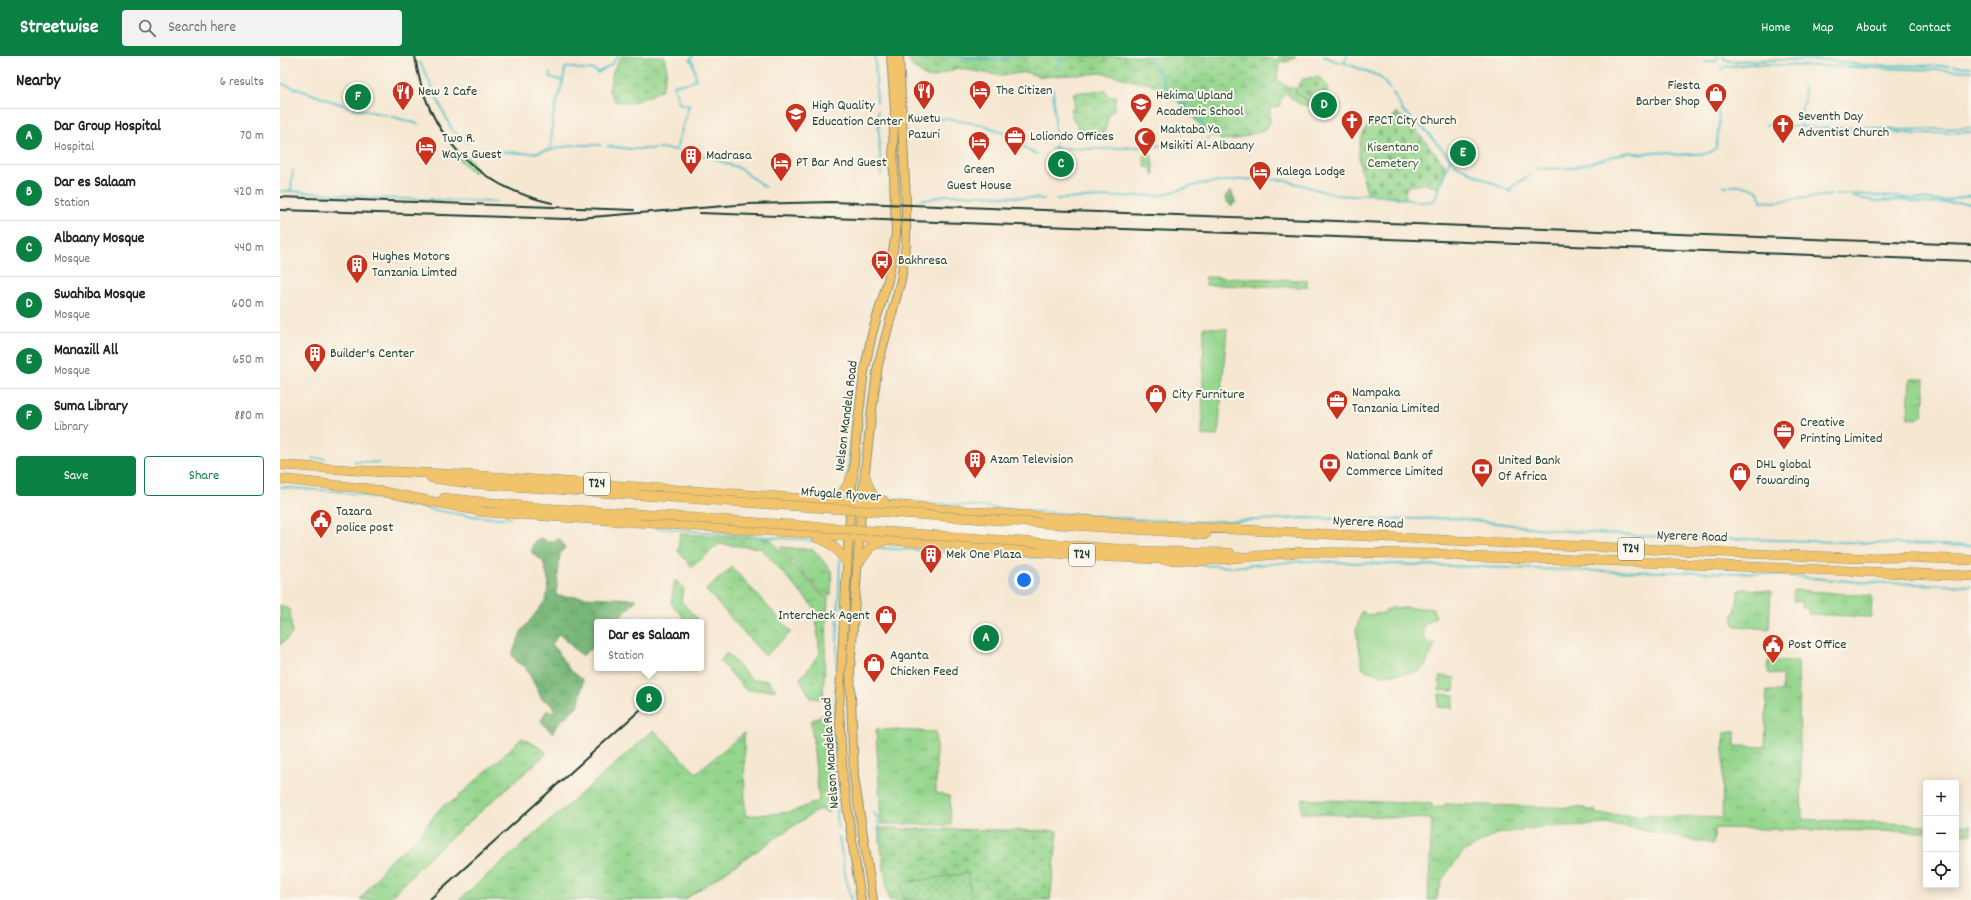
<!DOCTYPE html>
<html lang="en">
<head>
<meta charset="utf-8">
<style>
	body { margin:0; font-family:Dekko,sans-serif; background:#f2f2f2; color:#202124 }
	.controls { position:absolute; right:12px; bottom:12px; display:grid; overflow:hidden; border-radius:4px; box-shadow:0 2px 10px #0003 }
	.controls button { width:36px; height:36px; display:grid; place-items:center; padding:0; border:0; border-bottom:1px solid #e0e0e0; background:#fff; color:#202124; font:20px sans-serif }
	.you { position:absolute; left:744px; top:524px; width:14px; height:14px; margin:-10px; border:3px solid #fff; border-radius:50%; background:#1a73e8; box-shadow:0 0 0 6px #1a73e833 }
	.badge { display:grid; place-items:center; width:26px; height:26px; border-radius:50%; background:#0b8043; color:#fff; font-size:13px; font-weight:700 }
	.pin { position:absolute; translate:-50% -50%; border:2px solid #fff; box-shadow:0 1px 4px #0006 }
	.popup { position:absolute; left:314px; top:563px; width:110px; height:52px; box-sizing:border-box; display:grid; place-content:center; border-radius:4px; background:#fff; filter:drop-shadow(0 1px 3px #0005); font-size:13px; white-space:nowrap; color:#757577 }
	.popup b { font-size:15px; color:#202124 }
	.popup::after { content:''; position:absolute; left:50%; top:100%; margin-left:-8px; border:8px solid transparent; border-top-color:#fff }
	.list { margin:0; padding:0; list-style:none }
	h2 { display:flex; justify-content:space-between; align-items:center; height:52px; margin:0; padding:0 16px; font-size:17px }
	h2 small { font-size:13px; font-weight:400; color:#757577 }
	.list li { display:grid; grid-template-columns:26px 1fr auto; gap:12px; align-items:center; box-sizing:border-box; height:56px; padding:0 16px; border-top:1px solid #e0e0e0 }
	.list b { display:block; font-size:15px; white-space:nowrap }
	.list p { margin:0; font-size:13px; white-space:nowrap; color:#757577 }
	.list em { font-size:13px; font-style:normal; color:#757577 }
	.actions { display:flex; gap:8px; padding:12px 16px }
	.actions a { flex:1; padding:9px 0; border:1px solid #0b8043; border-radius:4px; text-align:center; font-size:14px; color:#0b8043 }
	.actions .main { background:#0b8043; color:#fff }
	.icon { flex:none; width:22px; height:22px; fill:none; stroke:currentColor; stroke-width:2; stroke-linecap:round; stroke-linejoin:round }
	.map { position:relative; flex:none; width:1691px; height:844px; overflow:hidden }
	header { display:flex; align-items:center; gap:24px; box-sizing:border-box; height:56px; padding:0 20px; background:#0b8043; color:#fff }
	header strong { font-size:19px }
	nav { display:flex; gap:22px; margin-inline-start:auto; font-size:14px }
	.search { width:280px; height:36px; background:#f2f2f2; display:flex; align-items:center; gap:10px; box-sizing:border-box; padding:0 14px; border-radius:4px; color:#757577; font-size:15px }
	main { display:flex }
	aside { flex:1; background:#fff }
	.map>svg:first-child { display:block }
</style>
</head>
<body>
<header>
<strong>Streetwise</strong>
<div class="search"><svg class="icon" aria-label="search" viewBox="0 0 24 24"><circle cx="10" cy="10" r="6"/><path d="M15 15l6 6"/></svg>Search here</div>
<nav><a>Home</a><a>Map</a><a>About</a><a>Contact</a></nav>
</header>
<main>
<aside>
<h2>Nearby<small>6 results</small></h2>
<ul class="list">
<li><span class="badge">A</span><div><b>Dar Group Hospital</b><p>Hospital</p></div><em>70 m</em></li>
<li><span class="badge">B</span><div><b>Dar es Salaam</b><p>Station</p></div><em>420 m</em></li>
<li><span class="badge">C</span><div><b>Albaany Mosque</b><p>Mosque</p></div><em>440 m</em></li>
<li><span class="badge">D</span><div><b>Swahiba Mosque</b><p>Mosque</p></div><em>600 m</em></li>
<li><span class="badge">E</span><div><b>Manazill All</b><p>Mosque</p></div><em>650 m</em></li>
<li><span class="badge">F</span><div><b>Suma Library</b><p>Library</p></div><em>880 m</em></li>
</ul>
<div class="actions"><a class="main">Save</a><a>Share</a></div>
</aside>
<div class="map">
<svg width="1691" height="844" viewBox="0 0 1691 844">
	<defs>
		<pattern id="grass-tufts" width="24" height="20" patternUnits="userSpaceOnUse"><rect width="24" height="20" fill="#95d68d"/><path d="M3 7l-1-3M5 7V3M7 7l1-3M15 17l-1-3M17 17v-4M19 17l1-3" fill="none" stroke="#79af74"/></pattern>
		<pattern id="forest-crowns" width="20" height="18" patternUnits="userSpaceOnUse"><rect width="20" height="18" fill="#78b778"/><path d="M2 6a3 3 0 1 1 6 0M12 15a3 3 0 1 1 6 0" fill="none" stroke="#629663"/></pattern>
		<pattern id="wetland-marsh" width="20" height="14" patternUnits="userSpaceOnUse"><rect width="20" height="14" fill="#95d68d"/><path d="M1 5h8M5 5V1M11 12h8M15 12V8" fill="none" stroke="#79af74"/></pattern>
		<pattern id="cemetery-stones" width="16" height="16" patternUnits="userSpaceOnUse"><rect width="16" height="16" fill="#95d68d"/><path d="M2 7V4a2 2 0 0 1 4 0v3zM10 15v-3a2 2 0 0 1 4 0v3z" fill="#79af74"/></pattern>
		<pattern id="park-dots" width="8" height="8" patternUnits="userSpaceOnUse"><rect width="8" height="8" fill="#95d68d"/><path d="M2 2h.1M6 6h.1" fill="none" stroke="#79af74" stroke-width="1.8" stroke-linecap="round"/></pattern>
	</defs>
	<rect width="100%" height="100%" fill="#fbf7ec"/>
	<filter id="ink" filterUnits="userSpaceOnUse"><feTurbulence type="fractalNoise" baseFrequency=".025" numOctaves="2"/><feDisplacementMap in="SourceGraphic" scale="8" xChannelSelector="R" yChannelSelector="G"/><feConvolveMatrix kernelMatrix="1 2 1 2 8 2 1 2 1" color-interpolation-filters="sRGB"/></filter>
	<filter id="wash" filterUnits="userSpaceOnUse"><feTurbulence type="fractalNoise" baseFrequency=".012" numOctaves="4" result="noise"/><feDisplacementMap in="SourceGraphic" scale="16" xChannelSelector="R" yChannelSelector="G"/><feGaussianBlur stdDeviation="0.9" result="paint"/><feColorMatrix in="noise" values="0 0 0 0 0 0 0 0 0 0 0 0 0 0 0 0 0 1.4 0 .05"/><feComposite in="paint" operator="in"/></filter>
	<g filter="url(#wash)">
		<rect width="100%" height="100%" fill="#f6e7d1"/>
		<path fill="url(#grass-tufts)" stroke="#5a8a60" d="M1010,31l6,2v4l18,11c-12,4 -18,-2 -27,-10z
			M185,99l7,6 3,11h-3l-12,-11 -1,-5z
			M863,99l9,1 2,18h-2v-5l-4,-2h-3z
			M925,221l102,3v7l-101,-2z
			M1630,323h15l-2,35 -6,5 -9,-1z
			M400,478l90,5 52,57 6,1 -5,102 -12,-1 -11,-19 20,-25 -5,-45 -54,-61 -42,-4 -27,23 -14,-16z
			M500,491l34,3 18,22 -1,23 -9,-1z
			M452,511l59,65 -26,24 -59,-66z
			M395,524l9,8 -3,13 19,21h-13l-16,-19z
			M1463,533l28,2 -2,38 -33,-3 -3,-4v-8l2,-1 4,-23z
			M1514,534l78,6 -1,21 -63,-3v-6l-6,-1v-5l-9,-1z
			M0,549l10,5 2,24 -12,11z
			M447,597l25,27h16l8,10h-30l-26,-29z
			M1488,605h30l4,158 124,6v7l-211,-4 -2,16 -101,-20 -72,3 -44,7 -33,18 -20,26 -7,22h-8l4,-81 -131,-6 1,-14 130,5v4l12,-1 1,-3 140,4v2h10l1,4 126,4 2,-86h11v14l30,1 2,-56h15v-16l-14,-2z
			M1160,620l15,2 -1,13 -15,-1z
			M1159,638l15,1 -1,13 -15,-1z
			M546,657l3,100 -10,-4 -135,91h-225l195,-170 42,43 48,-40 1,83 46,-4 28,-11 -8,-80z
			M596,673l60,3v61l14,3 1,29 -70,-1z
			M242,682l22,12 2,4 -118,104 -40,42h-28l28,-37 26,-22 28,-35 13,-6z
			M1676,769h15v9l-15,-1z"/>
		<path fill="url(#forest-crowns)" stroke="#4c7a56" d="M951,134l5,12 -5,4 -6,-6 1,-5z
			M261,482l7,4 12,-3 5,9 -5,5 -4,43 81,3 -21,23h-19v21l-15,13 -23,-22 -7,10 17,25 14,11 -4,24 -19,18 -8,11 -11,-12 6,-11 8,2 -2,-7 -11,-6 -17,-33 -7,-3 -6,-8 9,-23 25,-32 3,-17 -6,-22 -11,-8v-6l3,-6z"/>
		<path fill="url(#wetland-marsh)" stroke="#5a8a60" d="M341,0h43l3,14 -5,19c-18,10 -26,16 -47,12l-6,-10 4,-20z
			M628,0h328l31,2 10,3 2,-5h17l-9,6 -5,-1 -5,12v7l10,6 1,3 -6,8 -3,9 -9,2v15l-4,6 -30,10 -14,1 -15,-7 -34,-37 -24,-13h-7l-39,-10 -61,4 -17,-5 -23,4 -45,-8 -25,10 -8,-2 -13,-11z
			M825,34l4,7 7,-1 -2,10 1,3 -6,5 -4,19 -12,-2 -3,5 -12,-4 -1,-8 -3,-3 -4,-12 4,-1 -1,-4h3l-3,-11z
			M598,772l180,3 -8,69h-161z"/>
		<path fill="url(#cemetery-stones)" stroke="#5a8a60" d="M1038,21c14,8 12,18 0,28 -9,-2 -15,-7 -22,-12v-4l7,-10z
			M1116,56l14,11 35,42 -2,11 -5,12 -14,-4 -16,2 -3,6 1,6 -38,-4c-9,-28 -16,-48 3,-74l19,2z"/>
		<path fill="url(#park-dots)" stroke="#5a8a60" d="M688,817l4,27h-68l-3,-17z"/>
		<path fill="#95d68d" stroke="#5a8a60" d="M924,271l23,2 -9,107 -16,-1z
			M1111,552h41l4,9 -12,8 -1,9 4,9 8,1 -10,22 -7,6 -38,3 -17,-6 -7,-39 6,-19 5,4 16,-2z"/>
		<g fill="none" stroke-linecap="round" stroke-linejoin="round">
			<path stroke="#53c1c8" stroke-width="2" d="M595,0l2,46
				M668,0l48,5 16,-5
				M1044,0l11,5 7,1
				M1067,0l-2,5 -3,1 37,14 11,13
				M1444,0v3l7,2c42,0 87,-5 128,4l90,1
				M140,6l32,68 16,13
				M1425,6l11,-1 2,-5
				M1673,10l18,1
				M779,12l2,-12
				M308,13l7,1 3,3 14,-9 6,-8
				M1441,14l2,-3 28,-3 220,7
				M270,17v4l13,4 2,-12 3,-2 17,3
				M0,27l69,24
				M1524,31l1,15 -3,3 -1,21 25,2 41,-1 36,3 68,-2
				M773,33l3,56 -2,2
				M1113,37l10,18 22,19 31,35 55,27 -1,-4 21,-14
				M73,52l33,7
				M598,55l3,64
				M110,60l28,8
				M626,64l4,1v4l5,-7 34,1 35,6 20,8
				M1486,69l53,3 9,3 50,-1 35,4 58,-2
				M735,84l16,12 6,2
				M327,90l24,3h23
				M271,91l2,-31 10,-35
				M397,91l12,-42 -10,-2 -5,-18 15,-2 7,-4 -3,-17 -3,-2 3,-4
				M198,92l16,3 26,2h14l40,-8h27
				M377,92l20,2
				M771,92l55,1 92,-6 7,-2 5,-4 -8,-14 -37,-37 -4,-11 -12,-16 1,-3
				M399,95l20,3
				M423,99l10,3
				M435,103l17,7
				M454,110l5,2 26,19
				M1257,113l35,-1 57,-16 15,2 7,-2 17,1 10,2 31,-2 7,-5 1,-7 2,-19 -2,-21
				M1444,130c11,0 28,-2 36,8l1,7 13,1 57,-7
				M0,135h11l2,-21
				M11,135l89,7 116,4
				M1556,139l18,-1 92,7 25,-6
				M1572,141l24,4 27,-1 19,3h49
				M776,143l106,-4 37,-11 48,-5 37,1 52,15 18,1 14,-2 54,8 12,-1 16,-42
				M640,144l11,-1 13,-4h39l61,4
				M32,402l14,1
				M74,405l25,2
				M566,423l9,-67
				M592,429l8,11
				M0,431c27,3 55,3 82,8 49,9 99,24 148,23
				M604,441l36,5 228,18 53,2 107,-4 52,2 96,-2 98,12 84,6 333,10
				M376,472l159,13
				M599,492l197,11
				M921,509l29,2 74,-6 287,10 161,2 107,9 112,4
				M593,757l4,3 5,25
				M558,773l-5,-64 7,-205
				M559,781l7,42 6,21"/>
		</g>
	</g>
	<g filter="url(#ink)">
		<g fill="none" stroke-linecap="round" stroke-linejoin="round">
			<g stroke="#8a9282" stroke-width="10">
				<path id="primary" d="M581,844l-18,-121 -4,-70 12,-211 6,-69 7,-57 8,-38 16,-54 8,-47 -3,-88 2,-34 -4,-55
					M593,844l-19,-124 -4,-105 12,-172 10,-90 6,-44 23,-85 5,-36v-42l-7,-146"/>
			</g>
			<g stroke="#8a9282" stroke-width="10">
				<path id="highway" d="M0,409l102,7
					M98,415l90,4 383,27 298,23 314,16 394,17 44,-1 70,3
					M585,418l4,15 6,10 9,2
					M151,422l37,5 171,12
					M0,423l90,10
					M84,432l121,24 316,21 289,23 110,5 103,-9
					M164,442l98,10 96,6
					M548,443c15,-1 20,-14 25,-26
					M761,467l165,11
					M537,482c15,4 22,13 30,26
					M759,487l103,8 88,2
					M1017,496l145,2 28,3 120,3 381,16
					M578,508l13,-17 13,-6"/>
			</g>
			<use href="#primary" stroke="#f1c36a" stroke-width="8"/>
			<use href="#highway" stroke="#f1c36a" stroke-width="9"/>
			<path stroke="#1f3d34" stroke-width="2" d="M135,0c11,78 60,130 137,147
				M0,141l354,13
				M0,154l287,9 182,-15 83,-2 1139,43
				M420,157l1271,48
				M149,844l211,-190"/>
			<g stroke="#8a9282" stroke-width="10" stroke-linecap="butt">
				<path id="highway-bridge" d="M359,439l402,28
					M358,458l401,29"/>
			</g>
			<use href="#highway-bridge" stroke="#f1c36a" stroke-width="9"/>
		</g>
	</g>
	<defs>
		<g id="restaurant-pin" transform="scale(1.15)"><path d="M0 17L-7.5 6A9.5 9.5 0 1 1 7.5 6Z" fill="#c8321e" stroke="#fbf7ec"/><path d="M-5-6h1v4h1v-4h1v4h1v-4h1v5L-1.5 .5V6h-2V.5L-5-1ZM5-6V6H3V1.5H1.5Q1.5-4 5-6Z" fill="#fff"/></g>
		<g id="hotel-pin" transform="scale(1.15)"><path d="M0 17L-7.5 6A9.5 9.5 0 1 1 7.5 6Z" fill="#c8321e" stroke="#fbf7ec"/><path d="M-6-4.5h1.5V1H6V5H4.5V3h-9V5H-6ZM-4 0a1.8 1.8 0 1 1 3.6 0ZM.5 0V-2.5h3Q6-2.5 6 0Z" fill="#fff"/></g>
		<g id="shop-pin" transform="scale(1.15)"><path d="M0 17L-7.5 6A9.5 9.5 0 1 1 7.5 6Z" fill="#c8321e" stroke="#fbf7ec"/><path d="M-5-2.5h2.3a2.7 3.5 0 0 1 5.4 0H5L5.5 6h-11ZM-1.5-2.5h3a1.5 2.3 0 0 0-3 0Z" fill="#fff"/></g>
		<g id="school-pin" transform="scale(1.15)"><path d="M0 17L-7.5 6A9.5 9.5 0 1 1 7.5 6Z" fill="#c8321e" stroke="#fbf7ec"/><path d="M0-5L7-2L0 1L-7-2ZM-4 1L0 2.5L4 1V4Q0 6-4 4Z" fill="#fff"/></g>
		<g id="church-pin" transform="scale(1.15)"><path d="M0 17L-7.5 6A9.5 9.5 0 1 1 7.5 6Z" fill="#c8321e" stroke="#fbf7ec"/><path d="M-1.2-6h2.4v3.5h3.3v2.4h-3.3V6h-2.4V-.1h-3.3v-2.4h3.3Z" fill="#fff"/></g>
		<g id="office-pin" transform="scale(1.15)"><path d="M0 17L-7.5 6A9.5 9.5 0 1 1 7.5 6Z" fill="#c8321e" stroke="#fbf7ec"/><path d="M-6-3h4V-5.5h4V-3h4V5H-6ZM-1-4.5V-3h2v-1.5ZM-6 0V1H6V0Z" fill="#fff"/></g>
		<g id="mosque-pin" transform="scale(1.15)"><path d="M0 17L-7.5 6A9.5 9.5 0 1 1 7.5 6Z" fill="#c8321e" stroke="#fbf7ec"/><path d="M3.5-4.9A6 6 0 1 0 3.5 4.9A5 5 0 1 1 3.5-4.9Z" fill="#fff"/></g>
		<g id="building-pin" transform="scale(1.15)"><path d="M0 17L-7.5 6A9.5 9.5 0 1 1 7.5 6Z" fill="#c8321e" stroke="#fbf7ec"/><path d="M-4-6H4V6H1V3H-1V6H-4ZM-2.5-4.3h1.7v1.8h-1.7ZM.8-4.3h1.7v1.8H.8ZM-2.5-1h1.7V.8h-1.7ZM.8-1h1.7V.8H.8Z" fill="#fff"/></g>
		<g id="bus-pin" transform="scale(1.15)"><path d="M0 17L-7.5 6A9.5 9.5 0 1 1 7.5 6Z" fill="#c8321e" stroke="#fbf7ec"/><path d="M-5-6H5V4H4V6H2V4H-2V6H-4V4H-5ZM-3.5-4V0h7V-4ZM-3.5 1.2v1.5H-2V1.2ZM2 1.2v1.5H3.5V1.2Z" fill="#fff"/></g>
		<g id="bank-pin" transform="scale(1.15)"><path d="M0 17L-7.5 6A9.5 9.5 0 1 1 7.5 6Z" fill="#c8321e" stroke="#fbf7ec"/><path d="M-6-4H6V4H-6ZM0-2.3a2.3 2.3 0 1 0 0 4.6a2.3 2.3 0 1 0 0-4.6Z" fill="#fff"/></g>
		<g id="civic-pin" transform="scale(1.15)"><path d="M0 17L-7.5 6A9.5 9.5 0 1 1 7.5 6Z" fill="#c8321e" stroke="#fbf7ec"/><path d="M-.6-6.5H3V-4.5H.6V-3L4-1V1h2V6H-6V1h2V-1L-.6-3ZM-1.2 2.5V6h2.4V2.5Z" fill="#fff"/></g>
	</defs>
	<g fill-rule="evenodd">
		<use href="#restaurant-pin" x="644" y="35"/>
		<use href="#hotel-pin" x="700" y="35"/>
		<use href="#restaurant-pin" x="123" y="36"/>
		<use href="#shop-pin" x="1436" y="38"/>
		<use href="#school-pin" x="861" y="48"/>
		<use href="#school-pin" x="516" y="58"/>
		<use href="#church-pin" x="1072" y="65"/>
		<use href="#church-pin" x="1503" y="69"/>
		<use href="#office-pin" x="735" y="81"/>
		<use href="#mosque-pin" x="865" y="82"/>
		<use href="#hotel-pin" x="699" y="86"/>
		<use href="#hotel-pin" x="146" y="91"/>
		<use href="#building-pin" x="411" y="100"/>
		<use href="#hotel-pin" x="501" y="107"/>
		<use href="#hotel-pin" x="980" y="116"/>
		<use href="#bus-pin" x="602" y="205"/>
		<use href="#building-pin" x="77" y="209"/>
		<use href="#building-pin" x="35" y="298"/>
		<use href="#shop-pin" x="876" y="339"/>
		<use href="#office-pin" x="1057" y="345"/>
		<use href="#office-pin" x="1504" y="375"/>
		<use href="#building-pin" x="695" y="404"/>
		<use href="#bank-pin" x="1050" y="408"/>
		<use href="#bank-pin" x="1202" y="413"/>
		<use href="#shop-pin" x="1460" y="417"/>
		<use href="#civic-pin" x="41" y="464"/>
		<use href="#building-pin" x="651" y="499"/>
		<use href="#shop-pin" x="606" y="560"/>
		<use href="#civic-pin" x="1493" y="589"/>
		<use href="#shop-pin" x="594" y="608"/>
	</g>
	<g text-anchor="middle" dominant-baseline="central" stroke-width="4" stroke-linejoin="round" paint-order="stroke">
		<g fill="#fbf7ec" stroke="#61756b" stroke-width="1">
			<rect x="304" y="417" width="26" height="22" rx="3"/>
			<rect x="1338" y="482" width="26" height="22" rx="3"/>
			<rect x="789" y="488" width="26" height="22" rx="3"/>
		</g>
		<g font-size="13" font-weight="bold" fill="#1f3d34">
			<text x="317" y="428">T24</text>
			<text x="1351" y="493">T24</text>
			<text x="802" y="499">T24</text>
		</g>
		<g font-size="14" fill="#1f3d34" stroke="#fbf7ec" text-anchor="start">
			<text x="1420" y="30" text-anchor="end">Fiesta<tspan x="1420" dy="16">Barber Shop</tspan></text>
			<text x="716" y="35">The Citizen</text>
			<text x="138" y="36">New 2 Cafe</text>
			<text x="876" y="40">Hekima Upland<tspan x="876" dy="16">Academic School</tspan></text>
			<text x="532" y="50">High Quality<tspan x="532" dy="16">Education Center</tspan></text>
			<text x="1518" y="61">Seventh Day<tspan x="1518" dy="16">Adventist Church</tspan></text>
			<text x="644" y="63" text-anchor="middle">Kwetu<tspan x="644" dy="16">Pazuri</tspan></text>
			<text x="1088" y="65">FPCT City Church</text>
			<text x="880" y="74">Maktaba Ya<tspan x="880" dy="16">Msikiti Al-Albaany</tspan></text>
			<text x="750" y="81">Loliondo Offices</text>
			<text x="162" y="83">Two R.<tspan x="162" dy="16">Ways Guest</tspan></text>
			<text x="426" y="100">Madrasa</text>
			<text x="516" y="107">PT Bar And Guest</text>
			<text x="699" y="114" text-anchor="middle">Green<tspan x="699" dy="16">Guest House</tspan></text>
			<text x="996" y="116">Kalega Lodge</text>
			<text x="92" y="201">Hughes Motors<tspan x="92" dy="16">Tanzania Limted</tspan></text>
			<text x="618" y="205">Bakhresa</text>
			<text x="50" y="298">Builder's Center</text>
			<text x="1072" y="337">Nampaka<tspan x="1072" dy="16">Tanzania Limited</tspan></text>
			<text x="892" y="339">City Furniture</text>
			<text x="1520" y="367">Creative<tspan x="1520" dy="16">Printing Limited</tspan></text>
			<text x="1066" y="400">National Bank of<tspan x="1066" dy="16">Commerce Limited</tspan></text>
			<text x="710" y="404">Azam Television</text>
			<text x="1218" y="405">United Bank<tspan x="1218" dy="16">Of Africa</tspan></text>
			<text x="1476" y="409">DHL global<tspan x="1476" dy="16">fowarding</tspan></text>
			<text x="56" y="456">Tazara<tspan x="56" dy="16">police post</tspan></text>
			<text x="666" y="499">Mek One Plaza</text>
			<text x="590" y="560" text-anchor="end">Intercheck Agent</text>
			<text x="1508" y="589">Post Office</text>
			<text x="610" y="600">Aganta<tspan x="610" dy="16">Chicken Feed</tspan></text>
		</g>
		<g font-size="14" fill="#375c46" stroke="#fbf7ec">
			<text x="1113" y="92">Kisentano<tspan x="1113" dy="16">Cemetery</tspan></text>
		</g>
		<g font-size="14" fill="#1f3d34" stroke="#fbf7ec">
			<text transform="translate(567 360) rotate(-83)">Nelson Mandela Road</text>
			<text transform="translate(561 439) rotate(4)">Mfugale flyover</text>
			<text transform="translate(1088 467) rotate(3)">Nyerere Road</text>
			<text transform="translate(1412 481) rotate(2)">Nyerere Road</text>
			<text transform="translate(551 697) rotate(-94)">Nelson Mandela Road</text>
		</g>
	</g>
</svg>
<div class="controls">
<button>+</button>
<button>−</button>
<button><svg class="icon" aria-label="locate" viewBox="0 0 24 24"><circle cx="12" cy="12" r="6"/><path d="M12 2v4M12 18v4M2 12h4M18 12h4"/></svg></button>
</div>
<div class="you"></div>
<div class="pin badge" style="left:706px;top:582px">A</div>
<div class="pin badge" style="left:369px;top:643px">B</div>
<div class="popup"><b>Dar es Salaam</b>Station</div>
<div class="pin badge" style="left:781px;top:108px">C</div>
<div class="pin badge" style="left:1044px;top:49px">D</div>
<div class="pin badge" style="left:1183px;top:97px">E</div>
<div class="pin badge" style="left:78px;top:41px">F</div>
</div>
</main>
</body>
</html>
